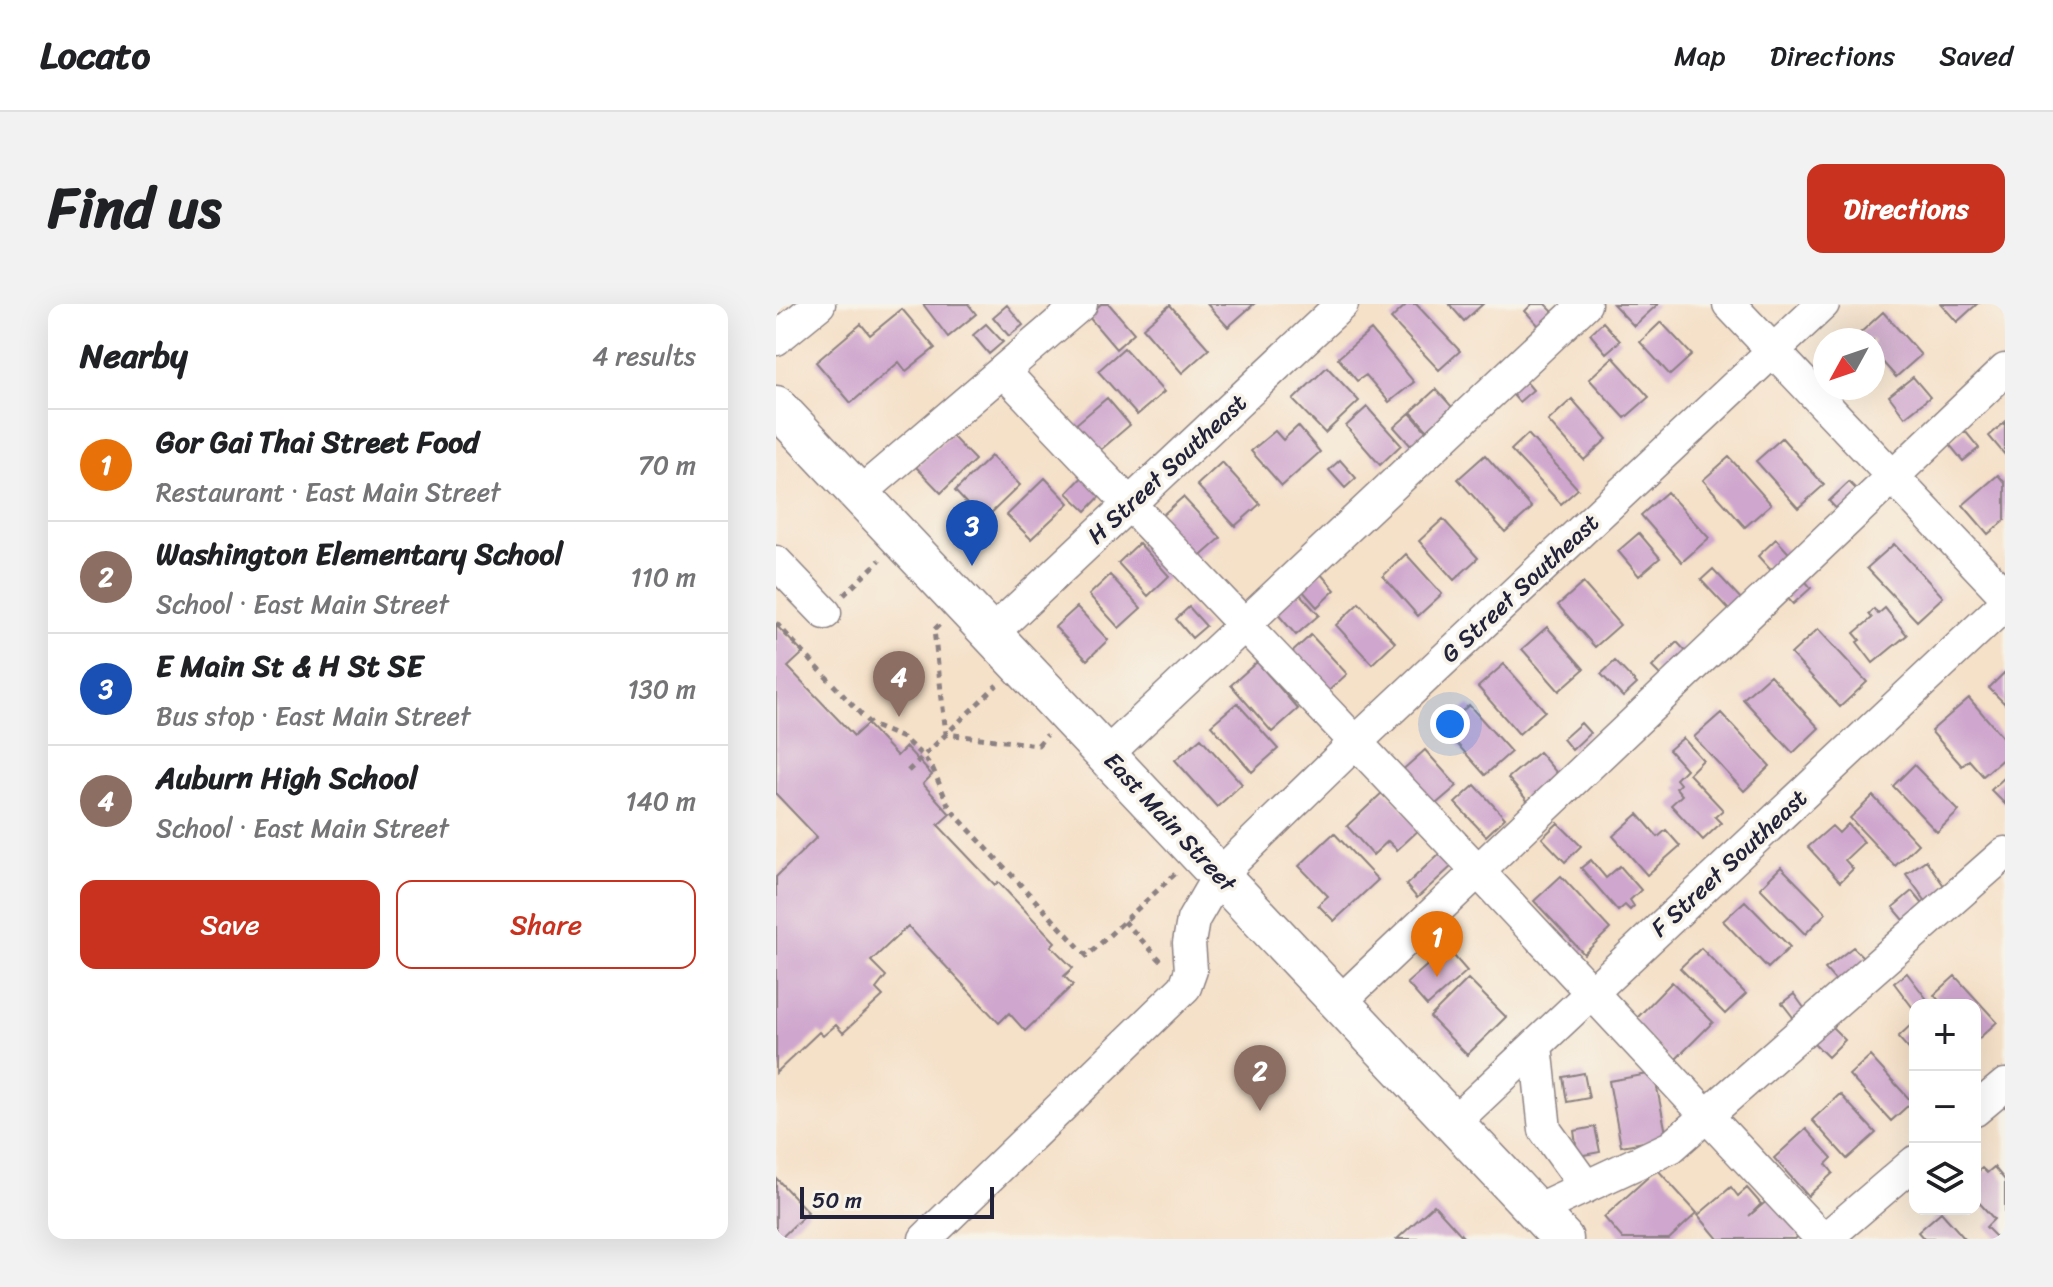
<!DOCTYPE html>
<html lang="en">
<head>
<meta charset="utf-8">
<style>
	body { margin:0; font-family:Sriracha,sans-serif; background:#f2f2f2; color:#202124 }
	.controls { position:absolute; right:24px; bottom:24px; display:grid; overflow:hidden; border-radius:16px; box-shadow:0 8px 32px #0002 }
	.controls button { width:72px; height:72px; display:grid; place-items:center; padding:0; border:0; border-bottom:2px solid #e0e0e0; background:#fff; color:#202124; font:40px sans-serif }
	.compass { position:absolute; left:1037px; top:24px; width:72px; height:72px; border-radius:50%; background:#fff; box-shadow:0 8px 32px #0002; rotate:230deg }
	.scale { position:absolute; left:24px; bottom:20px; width:194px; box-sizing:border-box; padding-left:8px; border:4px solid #22223b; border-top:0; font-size:22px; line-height:28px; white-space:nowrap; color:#22223b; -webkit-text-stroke:6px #f7f3e8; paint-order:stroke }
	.you { position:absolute; left:674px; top:420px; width:28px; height:28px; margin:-20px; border:6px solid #fff; border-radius:50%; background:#1a73e8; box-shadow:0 0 0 12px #1a73e833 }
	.badge { display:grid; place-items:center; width:52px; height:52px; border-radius:50%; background:#c8321e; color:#fff; font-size:26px; font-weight:700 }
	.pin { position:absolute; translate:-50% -66px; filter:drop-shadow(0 2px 4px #0008) }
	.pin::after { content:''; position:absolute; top:42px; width:28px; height:24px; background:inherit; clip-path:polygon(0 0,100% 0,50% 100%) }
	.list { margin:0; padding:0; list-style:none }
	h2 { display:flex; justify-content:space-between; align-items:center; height:104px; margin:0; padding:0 32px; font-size:34px }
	h2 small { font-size:26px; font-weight:400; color:#757577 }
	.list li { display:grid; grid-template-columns:52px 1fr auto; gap:24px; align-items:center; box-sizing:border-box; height:112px; padding:0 32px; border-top:2px solid #e0e0e0 }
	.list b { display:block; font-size:30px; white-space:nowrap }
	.list p { margin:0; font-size:26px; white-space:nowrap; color:#757577 }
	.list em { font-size:26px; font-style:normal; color:#757577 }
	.actions { display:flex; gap:16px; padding:24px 32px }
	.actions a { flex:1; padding:18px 0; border:2px solid #c8321e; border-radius:16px; text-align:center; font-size:28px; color:#c8321e }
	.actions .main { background:#c8321e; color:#fff }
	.icon { flex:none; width:44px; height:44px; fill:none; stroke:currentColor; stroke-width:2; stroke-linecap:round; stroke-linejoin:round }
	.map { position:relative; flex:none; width:1229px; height:935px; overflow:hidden; border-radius:16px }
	header { display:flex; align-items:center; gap:48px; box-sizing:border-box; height:112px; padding:0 40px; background:#fff; border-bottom:2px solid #e0e0e0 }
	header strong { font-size:38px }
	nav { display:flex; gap:44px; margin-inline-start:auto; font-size:28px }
	.intro { display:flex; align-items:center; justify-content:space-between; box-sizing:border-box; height:192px; padding:0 48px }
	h1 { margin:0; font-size:56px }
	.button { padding:20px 36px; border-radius:16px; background:#c8321e; color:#fff; font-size:28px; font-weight:700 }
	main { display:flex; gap:48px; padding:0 48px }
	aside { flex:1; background:#fff; border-radius:16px; box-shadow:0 8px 32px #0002 }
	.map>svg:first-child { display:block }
</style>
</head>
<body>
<header>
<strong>Locato</strong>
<nav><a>Map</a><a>Directions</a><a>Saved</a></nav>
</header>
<div class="intro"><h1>Find us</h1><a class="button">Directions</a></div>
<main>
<aside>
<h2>Nearby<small>4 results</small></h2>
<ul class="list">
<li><span class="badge" style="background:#e8710a">1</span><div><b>Gor Gai Thai Street Food</b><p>Restaurant · East Main Street</p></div><em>70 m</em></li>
<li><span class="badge" style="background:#8d6e63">2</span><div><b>Washington Elementary School</b><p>School · East Main Street</p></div><em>110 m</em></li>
<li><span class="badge" style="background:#1a4fb4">3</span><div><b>E Main St &amp; H St SE</b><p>Bus stop · East Main Street</p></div><em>130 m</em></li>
<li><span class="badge" style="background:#8d6e63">4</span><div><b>Auburn High School</b><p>School · East Main Street</p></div><em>140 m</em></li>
</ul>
<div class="actions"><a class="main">Save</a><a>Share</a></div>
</aside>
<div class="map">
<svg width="1229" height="935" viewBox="0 0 1229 935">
	<rect width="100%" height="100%" fill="#f7f3e8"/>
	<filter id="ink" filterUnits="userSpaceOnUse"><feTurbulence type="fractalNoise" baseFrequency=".0125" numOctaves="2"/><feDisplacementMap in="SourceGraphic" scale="16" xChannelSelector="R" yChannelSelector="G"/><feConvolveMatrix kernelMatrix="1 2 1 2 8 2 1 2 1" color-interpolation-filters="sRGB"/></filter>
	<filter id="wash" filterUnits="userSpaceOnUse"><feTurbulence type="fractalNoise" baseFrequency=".006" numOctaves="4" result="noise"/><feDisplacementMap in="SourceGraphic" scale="32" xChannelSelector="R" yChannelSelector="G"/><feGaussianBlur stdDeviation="1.8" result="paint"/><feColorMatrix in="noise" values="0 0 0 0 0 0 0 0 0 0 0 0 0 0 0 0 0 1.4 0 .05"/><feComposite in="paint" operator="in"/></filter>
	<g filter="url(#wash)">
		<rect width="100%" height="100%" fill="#f5e0c8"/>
		<g id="blocks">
			<path fill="#cfa6ce" d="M147,0h45l8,10 -28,23z
				M325,0h8l25,29 -18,16 -28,-33z
				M431,0h47l-26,23z
				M631,0h9l44,47 -21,19 -48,-51z
				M673,0h34l-19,17z
				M756,0h13l9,9 -14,14 -15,-16z
				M837,0h45l-24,22z
				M1165,0h36l-20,18z
				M231,1l16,20 -14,11 -16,-19z
				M394,1l39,44 -27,24 -39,-45z
				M126,5l33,39 -29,23 -7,-9 -48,41 -35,-41 45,-38 9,11z
				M1107,8l38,43 -25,22 -23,-26v-11h-10l-5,-5z
				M827,18l17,19 -14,12 -16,-19z
				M885,18l31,33 -22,20 -30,-33z
				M210,20l17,18 -14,12 -16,-19z
				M595,26l43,52 -25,20 -23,-27 -9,6 -19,-23z
				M348,44l40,44 -27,23 -39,-44z
				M837,53l36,40 -24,21 -36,-39z
				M551,63l32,34 -34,32 -32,-33z
				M741,67l16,19 -14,12 -16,-19z
				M1137,73l17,20 -25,20 -16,-21z
				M660,85l16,18 -25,23 -16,-18z
				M331,94l23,27 -32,27 -23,-27z
				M796,95l35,40 -23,21 -36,-39z
				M591,103l34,38 -21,20 -34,-39z
				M634,109l17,19 -16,14 -17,-19z
				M1229,118v33l-16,-19z
				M522,122l22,26 -38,34 -31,-35 24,-20 8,9z
				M1189,127l14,17 -16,13 -14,-17z
				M174,130l25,26 -34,33 -25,-26z
				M752,130l50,55 -17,15 -50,-54z
				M1006,134l42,47 -26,23 -42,-47z
				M709,151l47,53 -27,24 -47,-53z
				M215,152l29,29 -37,36 -28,-30z
				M953,153l42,47 -26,23 -42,-47z
				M564,156l16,18 -11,10 -16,-18z
				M446,158l38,42 -25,22 -38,-41z
				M313,166l19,18 -22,23 -19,-18z
				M1222,171l7,8v37l-17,14 -25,-29z
				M269,174l24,25 -38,36 -24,-24z
				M1073,178l14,14 -20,20 -14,-15z
				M891,188l42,46 -27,24 -41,-47z
				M407,193l38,41 -26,23 -37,-42z
				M667,215l35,39 -24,22 -35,-39z
				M863,229l21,25 -21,18 -21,-25z
				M1000,235l19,21 -18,17 -19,-21z
				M363,239l30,33 -21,20 -30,-33z
				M1118,240l49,53 -26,24 -50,-53z
				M630,250l36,40 -24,22 -35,-40z
				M937,265l30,32 -12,11 -30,-32z
				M543,268l16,18 -18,17 -16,-18z
				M334,271l31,33 -22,20 -30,-33z
				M1026,273l9,11 -18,16 -10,-11z
				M807,279l37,42 -25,22 -37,-42z
				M521,287l22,24 -23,20 -21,-24z
				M583,299l36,39 -23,22 -36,-39z
				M301,303l31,33 -21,20 -32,-33z
				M413,303l17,19 -14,12 -16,-19z
				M1109,304l22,27 -34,28 -16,-21 3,-2 -6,-7 18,-15 -3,-4 5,-5 4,5z
				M0,321l27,28 -15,14 66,69 13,-12 30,32 9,-9 26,28 -9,9 27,30 -12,11 57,60 3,-3 57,60 -4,4 22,22 -9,8 9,9 -48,46 -16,-18 -10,10 -91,-97 -37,35 15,15 -10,13 7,7 -40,37 -7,-8 -13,11 -4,-4 -43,41v-196l41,-40 -41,-43z
				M771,323l37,42 -25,22 -37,-42z
				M1042,325l49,53 -27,25 -49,-53z
				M535,331l36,39 -24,22 -36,-39z
				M901,338l14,15 -25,24 -14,-14z
				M839,357l22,23 -14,13 -22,-23z
				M481,358l41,47 -26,23 -41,-47z
				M728,360l41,47 -26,23 -41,-47z
				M1229,368v32l-16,-16z
				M994,371l49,53 -26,25 -50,-54z
				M1193,394l36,42v17l-22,19 -14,-16 -7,6 -31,-35z
				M461,399l41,46 -26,23 -41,-47z
				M693,401l42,47 -26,23 -42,-47z
				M945,409l49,53 -26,25 -50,-54z
				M805,419l9,10 -18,17 -9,-11z
				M425,434l41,46 -25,23 -42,-47z
				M907,434l20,22 -14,14 34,36 -8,7 6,6 -18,17 -32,-35 11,-10 -6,-7 4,-4 -4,-5 10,-10 -17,-19z
				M649,446l32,36 -27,23 -31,-36z
				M763,448l23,27 -31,26 -23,-27z
				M1138,461l45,46 -22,21 -44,-46z
				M1229,473v27l-14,-14z
				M699,481l30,33 -19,18 -31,-33z
				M609,486l36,38 -24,22 -9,-9 -15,14 -26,-29z
				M1097,492l45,48 -23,22 -45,-48z
				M862,510l20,23 8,-7 14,16 -33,29 -34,-39z
				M782,519l23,23 -16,16 -23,-24z
				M1072,520l16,18 -19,18 8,9 -13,13 -32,-35 24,-21 7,7z
				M558,529l44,47 -44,41 -16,-16 10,-9 -29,-30z
				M664,549l12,13 -35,32 -11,-13z
				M815,556l15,18 14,-12 21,24 -11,10 4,6 -4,4 -5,-5 -7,6 -37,-43z
				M1150,556l23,33 -19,14 -24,-33z
				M1005,563l45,46 -21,21 -45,-46z
				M785,572l49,53 -26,25 -50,-53z
				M1136,587l16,19 -19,16 -16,-19z
				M969,597l45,46 -22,21 -45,-47z
				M1077,643l15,15 -27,25 -16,-18z
				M671,644l20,23 -40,35 -20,-23z
				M925,644l45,46 -21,20 -45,-46z
				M1131,669l19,25 -13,10 -19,-25z
				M1179,672l42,46 -22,20v-37h-32l-9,-10z
				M692,675l38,38 -39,38 -37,-38z
				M896,678l41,40 -40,40 -40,-40z
				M1018,690l13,18 -11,9 -14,-18z
				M1050,717l19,19 -17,17 -19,-19z
				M1139,717v35l-17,-19z
				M1094,752l42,46 -21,19 -42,-46z
				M808,769l5,25 -22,4 -4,-25z
				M878,769l13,65 -46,8 -12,-65z
				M1064,790l36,39 -29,26 -35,-39z
				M819,823l5,25 -22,4 -4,-25z
				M1030,825l26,29 -6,6 7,9 -25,23 -34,-38z
				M1218,863l11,13v59h-7l-12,-12 8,-8 -19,-21v-24l7,-6 5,5z
				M881,865l40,44 -28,26h-46l-19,-22z
				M0,874l32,34 -28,27h-4z
				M955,883l7,9 9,-8 14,16 -12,12 26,-22 31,36 -11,9h-77l-20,-24z
				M658,901l31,34h-68z
				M1165,908l24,27h-41l-6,-7z"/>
		</g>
	</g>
	<g filter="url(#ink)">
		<use href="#blocks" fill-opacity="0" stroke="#8c8182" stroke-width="2"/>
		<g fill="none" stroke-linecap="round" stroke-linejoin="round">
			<g stroke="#8c8182" stroke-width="35">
				<path id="minor" d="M953,0l276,291
					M0,35l43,-35
					M228,68l474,499 344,368
					M83,190l222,-190
					M0,258l49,51
					M215,330l351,-330
					M330,451l479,-451
					M564,698l665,-632
					M760,741l9,85 41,57
					M1199,806l30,-25
					M678,818l551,-518
					M760,906l135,-63 334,-294
					M149,935l260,-252 6,-17 -2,-27 4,-23 26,-45 136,-132 468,-439
					M1049,935l90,-77"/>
			</g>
			<g stroke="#8c8182" stroke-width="43">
				<path id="major" d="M0,102l787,833"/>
			</g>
			<path stroke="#8c8182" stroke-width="5" stroke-dasharray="6 6" stroke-linecap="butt" d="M68,291l36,-35
				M0,319l95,102 32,13 20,18 10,13 17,40 137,147 88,-82
				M163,321l-5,5 12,104 92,11 9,-10
				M132,467l89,-86
				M348,617l39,42"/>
			<use href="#minor" stroke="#fff" stroke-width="32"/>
			<use href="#major" stroke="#fff" stroke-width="40"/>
		</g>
	</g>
	<g text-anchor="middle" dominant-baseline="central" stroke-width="7" stroke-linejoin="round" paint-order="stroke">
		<g font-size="24" fill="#22223b" stroke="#f7f3e8">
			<text transform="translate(391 165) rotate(-43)">H Street Southeast</text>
			<text transform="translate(744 284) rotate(-43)">G Street Southeast</text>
			<text transform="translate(394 518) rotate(47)">East Main Street</text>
			<text transform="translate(953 559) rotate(-43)">F Street Southeast</text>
		</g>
	</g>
</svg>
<div class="controls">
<button>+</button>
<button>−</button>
<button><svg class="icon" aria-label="layers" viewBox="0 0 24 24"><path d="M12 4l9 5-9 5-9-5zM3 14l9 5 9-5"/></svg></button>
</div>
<svg class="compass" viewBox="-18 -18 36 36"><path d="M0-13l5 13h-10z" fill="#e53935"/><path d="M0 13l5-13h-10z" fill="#757577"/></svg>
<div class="scale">50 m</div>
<div class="you"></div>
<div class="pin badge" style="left:661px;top:673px;background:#e8710a">1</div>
<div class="pin badge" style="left:484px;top:807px;background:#8d6e63">2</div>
<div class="pin badge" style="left:196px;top:262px;background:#1a4fb4">3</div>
<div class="pin badge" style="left:123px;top:413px;background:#8d6e63">4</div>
</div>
</main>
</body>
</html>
